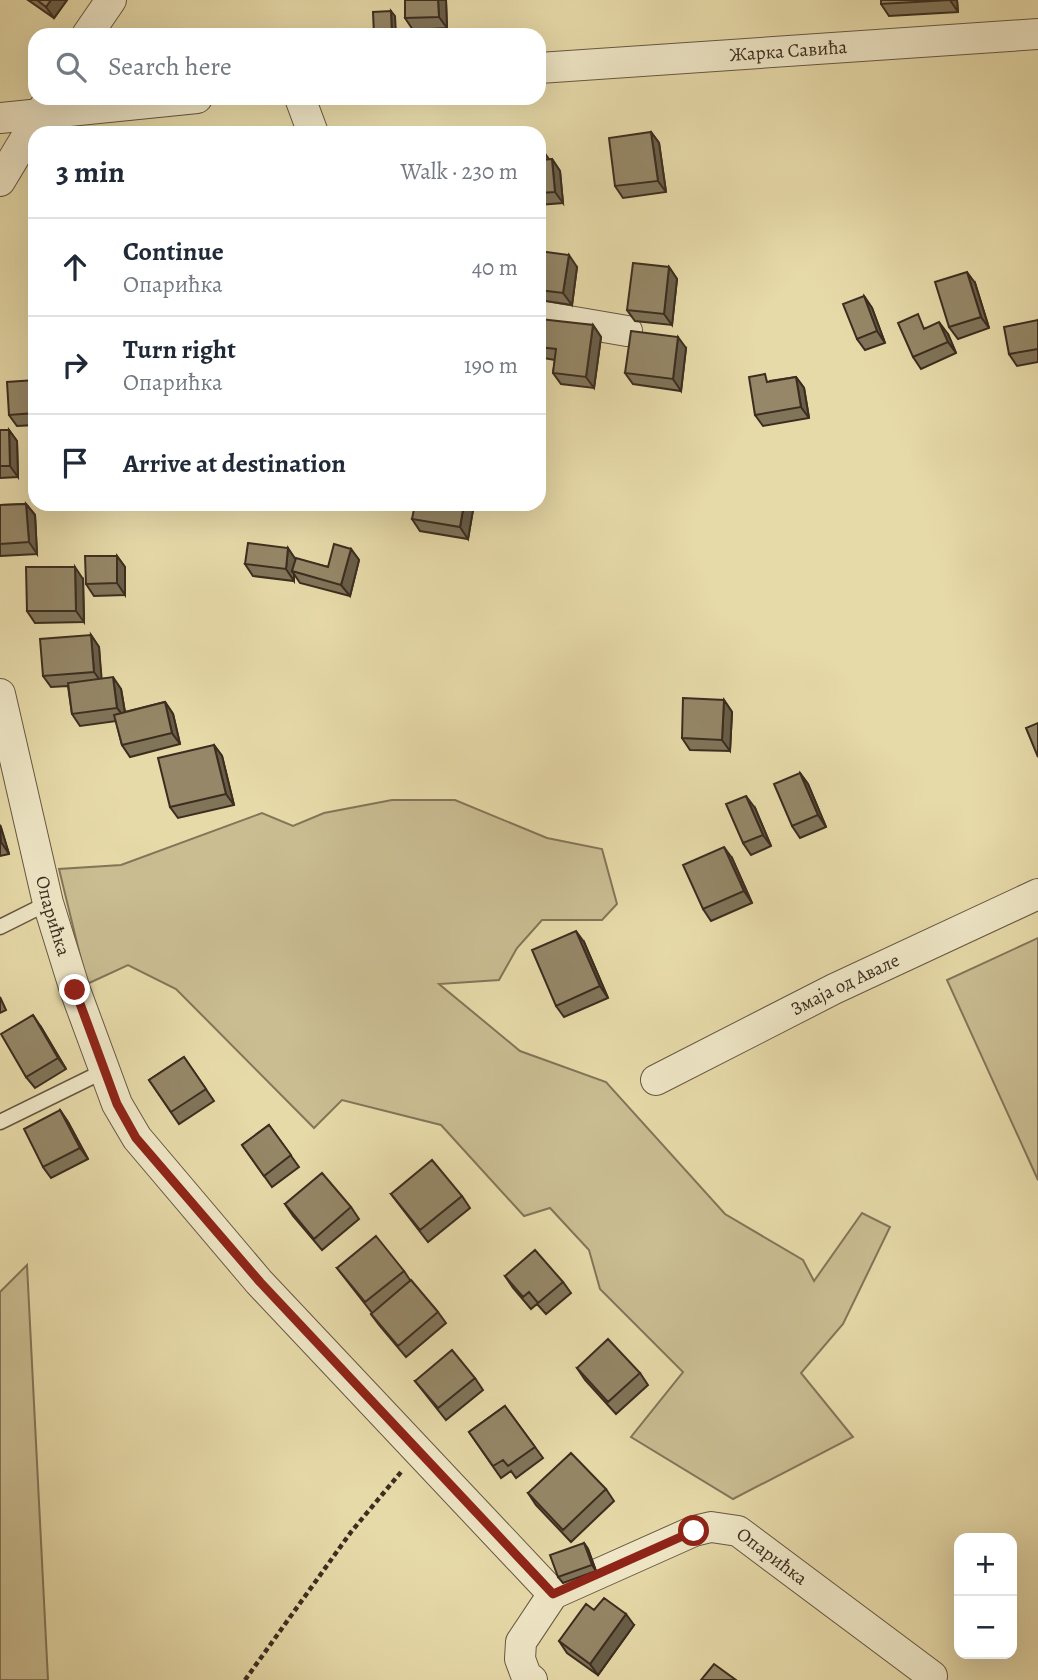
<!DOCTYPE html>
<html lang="en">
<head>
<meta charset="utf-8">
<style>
	body { margin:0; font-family:Alegreya,serif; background:#f6f6f7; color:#1f2937 }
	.controls { position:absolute; right:21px; bottom:21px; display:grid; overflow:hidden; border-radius:14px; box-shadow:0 7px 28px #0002 }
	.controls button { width:63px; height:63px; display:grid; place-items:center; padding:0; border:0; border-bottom:2px solid #e0e1e3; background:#fff; color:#1f2937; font:35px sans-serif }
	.stop { position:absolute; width:21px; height:21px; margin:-16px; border:5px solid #8f2418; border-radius:50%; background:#fff }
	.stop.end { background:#8f2418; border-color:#fff; box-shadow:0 2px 7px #0008 }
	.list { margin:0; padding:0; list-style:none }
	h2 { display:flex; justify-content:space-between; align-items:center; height:91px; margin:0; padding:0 28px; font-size:30px }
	h2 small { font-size:23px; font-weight:400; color:#747a83 }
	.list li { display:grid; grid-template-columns:46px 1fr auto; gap:21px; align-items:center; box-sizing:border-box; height:98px; padding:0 28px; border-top:2px solid #e0e1e3 }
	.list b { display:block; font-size:26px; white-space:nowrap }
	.list p { margin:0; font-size:23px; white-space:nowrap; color:#747a83 }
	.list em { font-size:23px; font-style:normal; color:#747a83 }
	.icon { flex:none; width:38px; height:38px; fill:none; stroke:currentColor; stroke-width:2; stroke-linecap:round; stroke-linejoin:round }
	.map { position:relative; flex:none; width:1038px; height:1680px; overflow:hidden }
	.search { position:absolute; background:#fff; box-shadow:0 7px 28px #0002; left:28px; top:28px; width:518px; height:77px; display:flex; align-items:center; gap:18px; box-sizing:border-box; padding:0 24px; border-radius:21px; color:#747a83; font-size:26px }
	.panel { position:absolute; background:#fff; box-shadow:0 7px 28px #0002; left:28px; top:126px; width:518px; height:385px; border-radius:21px }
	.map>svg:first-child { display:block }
</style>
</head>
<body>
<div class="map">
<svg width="1038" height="1680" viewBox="0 0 1038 1680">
	<rect width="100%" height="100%" fill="#e7daa9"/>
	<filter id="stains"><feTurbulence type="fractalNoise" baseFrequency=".00286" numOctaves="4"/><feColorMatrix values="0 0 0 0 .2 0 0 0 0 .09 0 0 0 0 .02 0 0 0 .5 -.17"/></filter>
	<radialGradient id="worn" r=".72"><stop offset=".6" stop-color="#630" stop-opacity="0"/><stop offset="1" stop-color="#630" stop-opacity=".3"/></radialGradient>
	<path fill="#cabd92" stroke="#837559" stroke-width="2" d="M392,800h63l92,38 55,11 15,55 -15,16h-60l-25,28 -18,32 -60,4 81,67 86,31 119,132 78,46 11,21 48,-68 28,14 -47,97 -42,49 52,64 -120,62 -102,-62 52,-65 -83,-83 -11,-39 -39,-42 -26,8 -83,-91 -99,-25 -28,28 -138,-139 -48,-24 -41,19 -28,-115 62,-4 141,-52 31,13 31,-13z
		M1038,938v242l-91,-200z
		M27,1265l21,415h-48v-388z"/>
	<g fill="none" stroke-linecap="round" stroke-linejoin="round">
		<g stroke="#675842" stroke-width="17">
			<path id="lane" d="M0,927l48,-24
				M0,1122l104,-51"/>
		</g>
		<g stroke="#675842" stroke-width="32">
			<g id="street">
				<path d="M87,35l24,-35"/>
				<path id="s1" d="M539,68l499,-34"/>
				<path d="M300,98l13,35"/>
				<path d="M0,118l197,-20"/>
				<path d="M0,181l48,-80"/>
				<path d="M539,316l88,15"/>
				<path id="s2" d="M0,694l48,209 27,87 42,114 20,34 122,144 294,312"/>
				<path id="s3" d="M656,1080l178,-91 204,-95"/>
				<path id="s4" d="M532,1680l-6,-5 -6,-16 1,-17 32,-48 141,-63 17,-4 27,4 194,145"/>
			</g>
		</g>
		<path stroke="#3c2d20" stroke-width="4.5" stroke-dasharray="5 3.5" stroke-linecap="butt" d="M245,1680l106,-148 50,-60"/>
		<use href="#lane" stroke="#efe7c7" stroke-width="14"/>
		<use href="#street" stroke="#efe7c7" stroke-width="30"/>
	</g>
	<path fill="#807459" stroke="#3c2d20" stroke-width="2" d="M28,0h39l-13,18z
		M446,0l1,28 -34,2 -8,-12z
		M881,0h76l1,12 -69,4 -8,-12z
		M651,132l8,11 7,49 -43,6 -8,-12z
		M539,148l10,12 3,-1 8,12 3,32 -24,2z
		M539,251l38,16 -5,38 -33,-5z
		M669,267l8,12 -5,46 -37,-4 -8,-11z
		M975,283l14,45 -31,11 -9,-12z
		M864,296l8,12 13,35 -20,7 -8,-11z
		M1038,320v42l-21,4 -8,-12z
		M539,323l54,2 8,12 -7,51 -33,-4 -8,-11 2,-13 -11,-2 -5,-7z
		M926,328l22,6 8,19 -35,16 -8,-12z
		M686,348l-5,43 -48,-7 -8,-11z
		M796,377l8,11 5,30 -46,8 -8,-11 15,-34z
		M35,380v45l-18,1 -8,-11z
		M0,430h9l8,11 1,36 -18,1z
		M26,504l9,11 2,39 -37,2v-51z
		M474,504l-6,35 -48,-8 -8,-12z
		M351,549l8,11 -9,36 -50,-13 -6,-9v7l-41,-5 -8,-12 51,-5 32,8z
		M117,556l8,11v28l-31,1 -8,-12z
		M83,579l1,43 -49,1 -8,-12z
		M91,635l8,12 2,32 20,10 4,23 40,-10 8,12 7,30 -50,13 -8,-12 -6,-24 -36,5 -8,-12 -4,-28 -17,1 -8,-11z
		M724,700l8,12 -2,39 -40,-1 -8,-12z
		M214,745l8,11 12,49 -56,13 -8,-11z
		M800,773l8,11 18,43 -26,11 -8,-12z
		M755,808l16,38 -20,9 -8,-12z
		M0,825l9,29 -9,2z
		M732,858l20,45 -41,18 -8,-12z
		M584,942l24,56 -44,19 -8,-11z
		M0,997l6,13 -6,3z
		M41,1027l25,42 -31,19 -9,-11z
		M184,1057l30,44 -35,23 -30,-44z
		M60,1110l8,12 20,37 -37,19 -8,-11z
		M269,1125l30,42 -27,20 -30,-42z
		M391,1194l71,2 8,12 -42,34z
		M285,1204l66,3 8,12 -37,31 -29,-34z
		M337,1268l67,3 6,9 28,32 8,11 -40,34 -27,-32 -8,-11 1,-1z
		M505,1276l58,6 8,11 -25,21 -9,-10 -6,5 -18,-21z
		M577,1368l63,5 8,12 -32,29 -31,-34z
		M475,1378l8,12 -37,30 -31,-39z
		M505,1406l38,52 -27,20 -5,-7 -10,7 -32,-46z
		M606,1489l8,12 -43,41 -35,-37 -8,-12z
		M584,1543l4,6 8,22 -33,12 -5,-6z
		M594,1610l40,15 -36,50 -31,-22 -8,-12z"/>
	<path fill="#685e48" stroke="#3c2d20" stroke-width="2" d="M51,0h16l-13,18 -8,-11z
		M438,0h8l1,28 -8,-11z
		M950,0h7l1,12z
		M391,11l4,5 1,19h-4z
		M651,132l8,11 7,49 -8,-11z
		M541,148l8,11 1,13 -8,-12z
		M552,159l8,12 3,32 -8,-11z
		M569,255l8,12 -5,38 -9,-12z
		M669,267l8,12 -5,46 -8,-11z
		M967,272l8,11 14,45 -8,-11z
		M864,296l8,12 13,35 -8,-12z
		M939,322l9,12 8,19 -8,-11z
		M593,325l8,12 -7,51 -8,-11z
		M678,337l8,11 -5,43 -8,-12z
		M796,377l8,11 5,30 -8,-11z
		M9,430l8,11 1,36 -8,-11z
		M26,504l9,11 2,39 -8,-12z
		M464,504h10l-6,35 -8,-12z
		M288,548l8,12 -4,11 2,3v7l-8,-12z
		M351,549l8,11 -9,36 -9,-11z
		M117,556l8,11v28l-8,-12z
		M75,567l8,12 1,43 -8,-11z
		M91,635l8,12 3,36 -8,-11z
		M113,677l8,12 5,30 -9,-11z
		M724,700l8,12 -2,39 -8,-11z
		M165,702l8,12 7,30 -8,-11z
		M214,745l8,11 12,49 -8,-11z
		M800,773l8,11 18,43 -8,-12z
		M746,796l9,12 16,38 -8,-11z
		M0,825l1,2 8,27 -8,-12z
		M724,847l8,11 20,45 -8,-12z
		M576,931l8,11 24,56 -8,-12z
		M33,1015l8,12 25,42 -8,-11z
		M60,1110l8,12 20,37 -8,-11z
		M584,1543l4,6 8,22 -4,-6z
		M626,1614l8,11 -36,50 -8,-11z"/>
	<path fill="#958767" stroke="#3c2d20" stroke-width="2" d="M37,0h14l-5,7z
		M405,0h33l1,17 -34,1z
		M881,0h69l-69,4z
		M391,11l1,24h-18l-1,-23z
		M651,132l7,49 -43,5 -6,-48z
		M539,148h2l1,12 10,-1 3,33 -16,1z
		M539,251l30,4 -6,38 -24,-3z
		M633,263l36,4 -5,47 -37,-4z
		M967,272l14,45 -32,10 -14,-45z
		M864,296l13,35 -20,8 -14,-35z
		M918,314l6,15 15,-7 9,20 -35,15 -15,-34z
		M540,319l53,6 -7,52 -33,-4 3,-24 -17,-2z
		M1038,320v29l-29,5 -5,-27z
		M631,331l47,6 -5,42 -48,-6z
		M765,374l2,8 29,-5 5,30 -46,8 -6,-38z
		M35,380v33l-26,2 -2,-33z
		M0,430h9l1,36h-10z
		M26,504l3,38 -29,2v-39z
		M415,504h49l-4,23 -48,-8z
		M248,543l40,5 -2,21 -41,-5z
		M334,544l17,5 -10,36 -49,-14 4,-13 32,9z
		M85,556h32v27l-31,1z
		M26,567h49l1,44h-49z
		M91,635l3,37 -51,4 -3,-37z
		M113,677l4,31 -45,6 -4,-31z
		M683,698l41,2 -2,40 -40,-2z
		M165,702l7,31 -50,12 -8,-30z
		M1038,723v34l-12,-29z
		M214,745l12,49 -56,13 -12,-49z
		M800,773l18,42 -26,11 -18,-42z
		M746,796l17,39 -20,8 -17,-39z
		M724,847l20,44 -41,18 -20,-44z
		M576,931l24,55 -44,20 -24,-56z
		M33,1015l25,43 -32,19 -25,-43z
		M184,1057l22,32 -35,23 -22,-32z
		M60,1110l20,38 -37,19 -19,-38z
		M269,1125l22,30 -27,21 -22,-31z
		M432,1160l30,36 -42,34 -29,-36z
		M322,1173l29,34 -37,32 -29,-35z
		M376,1236l28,35 -39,31 -28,-34z
		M535,1250l28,32 -25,21 -9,-11 -6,5 -18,-21z
		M411,1280l27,32 -40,34 -27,-32z
		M608,1339l32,34 -32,29 -31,-34z
		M452,1350l23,28 -37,30 -23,-27z
		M505,1406l30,41 -27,19 -5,-6 -10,6 -24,-34z
		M571,1453l35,36 -43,41 -35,-37z
		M584,1543l8,22 -34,12 -8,-22z
		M604,1598l22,16 -36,50 -31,-23 27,-37 8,6z
		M714,1664l22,16h-35z"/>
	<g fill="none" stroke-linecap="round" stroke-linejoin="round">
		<path stroke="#8f2418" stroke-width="9" d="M75,990l42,114 19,34 124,144 293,312 141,-63"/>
	</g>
	<g text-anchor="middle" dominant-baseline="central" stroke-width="7" stroke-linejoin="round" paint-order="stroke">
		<g font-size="19" fill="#3c2d20" stroke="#efe7c7">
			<text stroke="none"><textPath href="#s1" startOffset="250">Жарка Савића</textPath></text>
			<text stroke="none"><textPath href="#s2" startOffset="228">Опарићка</textPath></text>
			<text stroke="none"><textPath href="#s3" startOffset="212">Змаја од Авале</textPath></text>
			<text stroke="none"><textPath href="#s4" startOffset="341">Опарићка</textPath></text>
		</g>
	</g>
	<rect width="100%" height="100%" filter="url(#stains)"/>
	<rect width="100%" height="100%" fill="url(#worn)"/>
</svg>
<div class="controls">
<button>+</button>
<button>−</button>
</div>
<div class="stop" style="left:694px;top:1531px"></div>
<div class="stop end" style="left:75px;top:990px"></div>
<div class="search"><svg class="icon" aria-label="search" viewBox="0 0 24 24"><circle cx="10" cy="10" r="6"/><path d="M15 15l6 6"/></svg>Search here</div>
<section class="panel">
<h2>3 min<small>Walk · 230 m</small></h2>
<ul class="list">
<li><svg class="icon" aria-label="ahead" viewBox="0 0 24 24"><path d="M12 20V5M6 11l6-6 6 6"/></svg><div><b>Continue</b><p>Опарићка</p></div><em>40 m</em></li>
<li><svg class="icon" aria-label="right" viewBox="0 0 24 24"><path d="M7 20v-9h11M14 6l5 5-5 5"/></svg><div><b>Turn right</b><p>Опарићка</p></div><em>190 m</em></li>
<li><svg class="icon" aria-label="arrive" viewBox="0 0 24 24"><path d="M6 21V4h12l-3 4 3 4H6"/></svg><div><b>Arrive at destination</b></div></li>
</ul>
</section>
</div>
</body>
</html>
